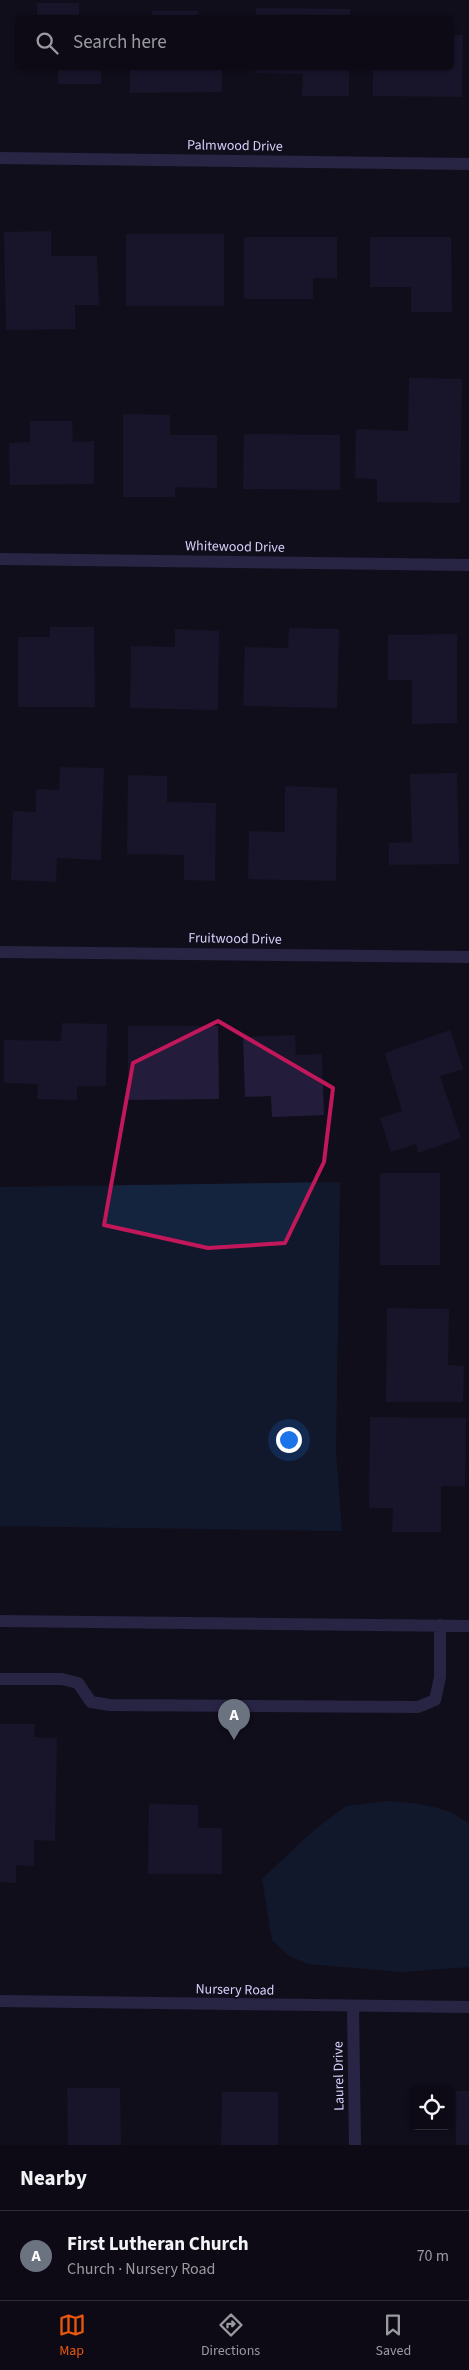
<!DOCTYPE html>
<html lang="en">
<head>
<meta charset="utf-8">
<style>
	body { margin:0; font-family:"Source Sans 3",sans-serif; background:#16131e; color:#f1f3f6 }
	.controls { position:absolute; right:15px; bottom:15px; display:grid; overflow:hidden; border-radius:8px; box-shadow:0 1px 4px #0004 }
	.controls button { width:45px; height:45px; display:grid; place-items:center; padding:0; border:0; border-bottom:1px solid #2d2b34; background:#0d0a15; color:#f1f3f6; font:25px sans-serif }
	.you { position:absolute; left:288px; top:1439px; width:18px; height:18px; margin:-12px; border:4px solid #fff; border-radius:50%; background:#1a73e8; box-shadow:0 0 0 8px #1a73e833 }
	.badge { display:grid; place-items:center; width:32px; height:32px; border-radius:50%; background:#ea580c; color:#fff; font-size:16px; font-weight:700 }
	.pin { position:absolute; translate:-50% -41px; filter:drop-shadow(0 1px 2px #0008) }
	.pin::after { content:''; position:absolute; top:26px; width:18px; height:15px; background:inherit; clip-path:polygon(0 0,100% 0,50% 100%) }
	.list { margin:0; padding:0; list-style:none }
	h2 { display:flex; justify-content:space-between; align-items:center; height:65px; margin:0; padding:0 20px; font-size:21px }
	h2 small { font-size:16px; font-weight:400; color:#9a9aa0 }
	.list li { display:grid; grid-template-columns:32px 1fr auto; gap:15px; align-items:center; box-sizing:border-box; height:90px; padding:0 20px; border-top:1px solid #2d2b34 }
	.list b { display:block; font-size:19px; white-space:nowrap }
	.list p { margin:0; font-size:16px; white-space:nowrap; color:#9a9aa0 }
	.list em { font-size:16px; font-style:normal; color:#9a9aa0 }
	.icon { flex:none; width:28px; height:28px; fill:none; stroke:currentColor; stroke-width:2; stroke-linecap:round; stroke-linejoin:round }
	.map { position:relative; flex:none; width:469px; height:2145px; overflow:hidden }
	.search { position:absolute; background:#0d0a15; box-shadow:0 1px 4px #0004; left:15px; right:15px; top:15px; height:55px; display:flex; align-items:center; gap:12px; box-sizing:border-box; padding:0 18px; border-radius:8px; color:#9a9aa0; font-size:19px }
	.sheet { height:155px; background:#0d0a15 }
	nav { display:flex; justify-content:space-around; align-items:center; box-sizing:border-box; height:70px; border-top:1px solid #2d2b34; background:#0d0a15; font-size:14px; color:#9a9aa0 }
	nav a { display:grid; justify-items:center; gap:2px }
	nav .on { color:#ea580c }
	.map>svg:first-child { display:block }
</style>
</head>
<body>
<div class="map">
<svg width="469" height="2145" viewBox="0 0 469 2145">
	<rect width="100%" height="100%" fill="#110e1c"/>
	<path fill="#14243f" d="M340,1182l-4,269 6,80 -342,-5v-339z
		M389,1801c29,3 57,4 80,23v143l-68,5 -93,-8 -20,-9 -16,-15 -10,-61 51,-48 33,-25z"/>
	<path fill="#231c3a" d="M37,3h42v15h-42z
		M256,8l94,1v9h-94z
		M152,11h46v7h-46z
		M452,35h11l-1,62 -89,-1v-28h79z
		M58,68h43v16h-43z
		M130,68h92v24l-92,1z
		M255,68h94v28h-47l1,-22 -48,-1z
		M51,231v25h46l2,49h-24v24l-69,1 -2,-98z
		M126,234h98v72h-98z
		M244,237h93v41h-24v21h-69z
		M370,237h81l1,75h-41v-25h-41z
		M409,378l53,1 -2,124 -83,-1v-23l-22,-1 1,-49 52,2z
		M123,414l47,1v20h47v53l-42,-1v10h-52z
		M30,421h42l1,21 21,-1v43l-84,1 -1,-42 21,-1z
		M244,434l96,1v55l-97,-1z
		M50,627h44l1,80h-77v-70h32z
		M289,628l50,1 -2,79 -94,-2 2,-59 43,1z
		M175,629l44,2 -1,79 -88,-2 1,-62 44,1z
		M457,634v89l-45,1v-44h-24v-45z
		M60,767l44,1 -3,92 -44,-2 -1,24 -45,-2 2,-69 23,1v-23l23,1z
		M457,773l2,91 -70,1v-22l23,-1 -2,-68z
		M128,775l39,1v26l49,1 -1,78 -31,-1v-25l-57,-1z
		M285,786l52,2 -1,93 -88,-2 1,-48 36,1z
		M62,1023l45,1 -1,62h-29v14l-40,-1 1,-15 -34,-1v-43l57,1z
		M128,1026h90l1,73 -91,1z
		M450,1030l13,39 -23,7 21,62 -43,15 -2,-9 -25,8 -11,-34 22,-7 -17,-58z
		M295,1035l1,20 26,-1 2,61 -52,2 -1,-21 -26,1 -2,-60z
		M380,1173h60v92h-60z
		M387,1308l62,1 -1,56 16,1 -1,36h-77z
		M370,1417l96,1 -1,68h-24v46h-49l1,-24h-24z
		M0,1724h35l-1,13 23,1 -2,103 -21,-1v26l-18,-1v18l-16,-1z
		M149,1804l49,1v23h24v46h-74z
		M67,2088h53l1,57h-53z
		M456,2091h13v54h-13z
		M222,2092h56v53h-57z"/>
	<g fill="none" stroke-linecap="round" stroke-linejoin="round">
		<path stroke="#433f75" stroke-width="12" d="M0,1621l469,5
			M0,1679h62l16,4 13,19 19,3 308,2 17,-7 5,-23v-52"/>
		<path stroke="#433f75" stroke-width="12" d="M0,158l469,6
			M0,559l469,6
			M0,952l469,5
			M353,2006l2,139"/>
		<path stroke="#433f75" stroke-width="12" d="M0,2001l469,6"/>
	</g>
	<path d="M0 0H469V2145H0ZM218,1021l115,67 -9,74 -39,81 -77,5 -104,-23 29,-162z" fill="#110e1c" fill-opacity=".55" fill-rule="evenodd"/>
	<path fill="none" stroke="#c2185b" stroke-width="4" stroke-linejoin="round" d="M218,1021l115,67 -9,74 -39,81 -77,5 -104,-23 29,-162z"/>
	<g text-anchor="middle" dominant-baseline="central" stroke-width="4" stroke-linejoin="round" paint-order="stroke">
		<g font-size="14" fill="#d5cff9" stroke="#110e1c">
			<text transform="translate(235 146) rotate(1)">Palmwood Drive</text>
			<text transform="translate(235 547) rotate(1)">Whitewood Drive</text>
			<text transform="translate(235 939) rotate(1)">Fruitwood Drive</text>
			<text transform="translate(235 1990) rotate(1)">Nursery Road</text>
			<text transform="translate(339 2076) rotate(-91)">Laurel Drive</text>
		</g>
	</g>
</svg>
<div class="controls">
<button><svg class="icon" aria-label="locate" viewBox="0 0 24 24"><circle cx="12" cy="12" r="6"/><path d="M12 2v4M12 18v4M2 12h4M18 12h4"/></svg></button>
</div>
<div class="you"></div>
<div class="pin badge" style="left:234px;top:1740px;background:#6b7280">A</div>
<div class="search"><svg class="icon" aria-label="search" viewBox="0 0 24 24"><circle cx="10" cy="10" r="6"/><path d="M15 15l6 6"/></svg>Search here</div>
</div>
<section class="sheet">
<h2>Nearby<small></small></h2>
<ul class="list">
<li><span class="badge" style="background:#6b7280">A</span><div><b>First Lutheran Church</b><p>Church · Nursery Road</p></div><em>70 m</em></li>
</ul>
</section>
<nav>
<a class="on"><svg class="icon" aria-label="map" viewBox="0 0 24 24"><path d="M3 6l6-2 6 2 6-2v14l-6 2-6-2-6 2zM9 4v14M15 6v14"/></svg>Map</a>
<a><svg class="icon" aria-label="directions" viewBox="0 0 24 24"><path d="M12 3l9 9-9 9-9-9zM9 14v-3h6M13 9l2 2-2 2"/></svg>Directions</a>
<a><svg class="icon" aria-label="saved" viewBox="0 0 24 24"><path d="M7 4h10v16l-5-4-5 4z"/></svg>Saved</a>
</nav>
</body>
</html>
